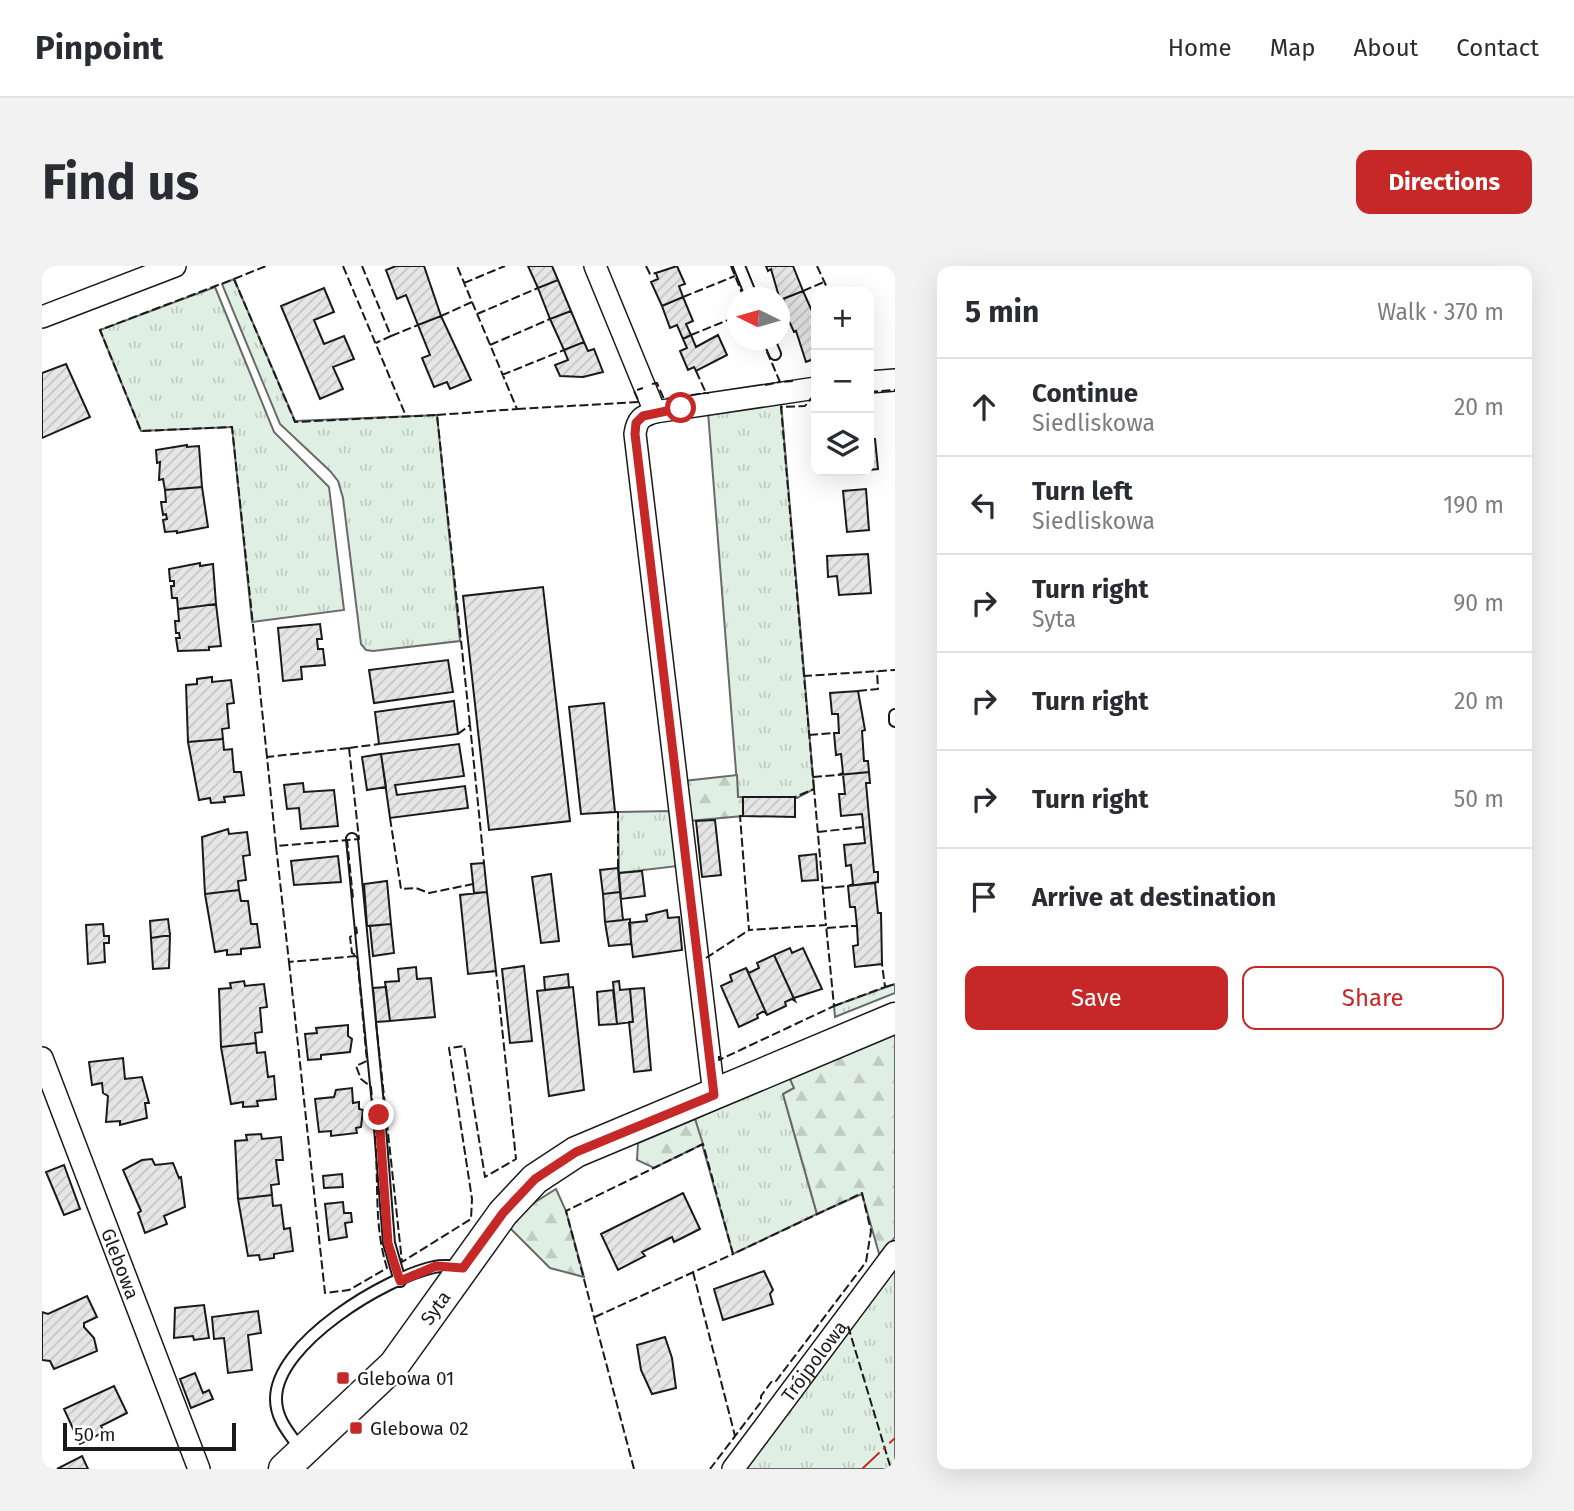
<!DOCTYPE html>
<html lang="en">
<head>
<meta charset="utf-8">
<style>
	body { margin:0; font-family:"Fira Sans",sans-serif; background:#f2f2f3; color:#2b2b33 }
	.controls { position:absolute; right:21px; top:21px; display:grid; overflow:hidden; border-radius:14px; box-shadow:0 7px 28px #0002 }
	.controls button { width:63px; height:63px; display:grid; place-items:center; padding:0; border:0; border-bottom:2px solid #e1e1e2; background:#fff; color:#2b2b33; font:35px sans-serif }
	.compass { position:absolute; left:685px; top:21px; width:63px; height:63px; border-radius:50%; background:#fff; box-shadow:0 7px 28px #0002; rotate:275deg }
	.scale { position:absolute; left:21px; bottom:18px; width:173px; box-sizing:border-box; padding-left:7px; border:4px solid #1a1a1a; border-top:0; font-size:19px; line-height:24px; white-space:nowrap; color:#1a1a1a; -webkit-text-stroke:5px #fff; paint-order:stroke }
	.stop { position:absolute; width:21px; height:21px; margin:-16px; border:5px solid #c62828; border-radius:50%; background:#fff }
	.stop.end { background:#c62828; border-color:#fff; box-shadow:0 2px 7px #0008 }
	.list { margin:0; padding:0; list-style:none }
	h2 { display:flex; justify-content:space-between; align-items:center; height:91px; margin:0; padding:0 28px; font-size:30px }
	h2 small { font-size:23px; font-weight:400; color:#7c7c81 }
	.list li { display:grid; grid-template-columns:46px 1fr auto; gap:21px; align-items:center; box-sizing:border-box; height:98px; padding:0 28px; border-top:2px solid #e1e1e2 }
	.list b { display:block; font-size:26px; white-space:nowrap }
	.list p { margin:0; font-size:23px; white-space:nowrap; color:#7c7c81 }
	.list em { font-size:23px; font-style:normal; color:#7c7c81 }
	.actions { display:flex; gap:14px; padding:21px 28px }
	.actions a { flex:1; padding:16px 0; border:2px solid #c62828; border-radius:14px; text-align:center; font-size:24px; color:#c62828 }
	.actions .main { background:#c62828; color:#fff }
	.icon { flex:none; width:38px; height:38px; fill:none; stroke:currentColor; stroke-width:2; stroke-linecap:round; stroke-linejoin:round }
	.map { position:relative; flex:none; width:853px; height:1203px; overflow:hidden; border-radius:14px }
	header { display:flex; align-items:center; gap:42px; box-sizing:border-box; height:98px; padding:0 35px; background:#fff; border-bottom:2px solid #e1e1e2 }
	header strong { font-size:33px }
	nav { display:flex; gap:38px; margin-inline-start:auto; font-size:24px }
	.intro { display:flex; align-items:center; justify-content:space-between; box-sizing:border-box; height:168px; padding:0 42px }
	h1 { margin:0; font-size:49px }
	.button { padding:18px 32px; border-radius:14px; background:#c62828; color:#fff; font-size:24px; font-weight:700 }
	main { display:flex; gap:42px; padding:0 42px }
	aside { flex:1; background:#fff; border-radius:14px; box-shadow:0 7px 28px #0002 }
	.map>svg:first-child { display:block }
</style>
</head>
<body>
<header>
<strong>Pinpoint</strong>
<nav><a>Home</a><a>Map</a><a>About</a><a>Contact</a></nav>
</header>
<div class="intro"><h1>Find us</h1><a class="button">Directions</a></div>
<main>
<div class="map">
<svg width="853" height="1203" viewBox="0 0 853 1203">
	<defs>
		<pattern id="grass-tufts" width="24" height="20" patternUnits="userSpaceOnUse" patternTransform="scale(1.75)"><rect width="24" height="20" fill="#e0efe3"/><path d="M3 7l-1-3M5 7V3M7 7l1-3M15 17l-1-3M17 17v-4M19 17l1-3" fill="none" stroke="#c0ccc2"/></pattern>
		<pattern id="forest-firs" width="22" height="20" patternUnits="userSpaceOnUse" patternTransform="scale(1.75)"><rect width="22" height="20" fill="#e0efe3"/><path d="M5 1l3.5 6h-7zM16 11l3.5 6h-7z" fill="#c0ccc2"/></pattern>
		<pattern id="building-hatch" width="6" height="6" patternUnits="userSpaceOnUse" patternTransform="scale(1.75)"><rect width="6" height="6" fill="#e6e6e6"/><path d="M-1 1l2-2M0 6l6-6M5 7l2-2" fill="none" stroke="#c5c5c5"/></pattern>
	</defs>
	<rect width="100%" height="100%" fill="#fff"/>
	<path fill="url(#grass-tufts)" stroke="#6a6a6a" stroke-width="2" d="M192,13l61,142 142,-6 23,226 -87,10 -7,-1 -5,-6 -18,-146 -5,-17 -8,-10 -50,-47 -58,-140z
		M173,21l59,145 55,55 15,123 -92,12 -20,-195 -91,4 -41,-101z
		M739,136l33,387 -17,9 -59,-1 -30,-385z
		M629,545l7,55 -59,7 -1,-61z
		M853,718v9l-60,24 -1,-11z
		M746,809l7,13 -12,6 34,120 -84,40 -38,-135z
		M853,995v208h-153z"/>
	<path fill="url(#forest-firs)" stroke="#6a6a6a" stroke-width="2" d="M695,509l1,22h5v19l-54,5 -5,-40z
		M853,768v203l-15,20 -18,-63 -45,20 -34,-120 11,-6 -4,-9z
		M653,853l8,25 -49,24 -17,-8 1,-17z
		M514,923l10,22 18,66 -34,-9 -41,-41 20,-21z"/>
	<path fill="url(#building-hatch)" stroke="#1a1a1a" stroke-width="2" d="M354,0h28l17,50 -23,9 -12,-30 -9,4 -11,-29z
		M486,0h24l6,14 -20,8z
		M635,0l8,18 -6,2 4,11 -21,9 -11,-24 7,-3 -2,-6z
		M724,0h27l10,25 -23,9 -9,-31 -3,2z
		M516,14l13,31 -21,8 -12,-31z
		M282,22l10,24 -20,8 10,24 20,-8 10,23 -21,8 10,22 -23,10 -39,-93z
		M761,25l13,29v38l-10,4 -10,-31 -2,1 -10,-22 3,-1 -4,-10z
		M641,31l10,24 -7,3 5,11 -8,4 -6,-14 -7,3 -8,-22z
		M529,45l13,31 -20,8 -14,-31z
		M399,50l30,64 -21,9 -3,-7 -13,5 -12,-29 8,-3 -12,-30z
		M649,69l5,12 22,-12 9,20 -31,16 -2,-4 -6,3 -8,-19 7,-3 -4,-9z
		M542,76l4,9 6,-2 9,23 -20,5 -23,-1 -5,-11 13,-5 -4,-10z
		M24,98l24,53 -48,21v-65z
		M827,173h6l3,30 -9,1z
		M145,179v2l12,-1 3,41 -37,3 -2,-11 -4,1 1,-18 -3,1 -1,-13z
		M160,221l6,40 -31,6v-2l-12,1 -2,-12 4,-1 -1,-5 -3,1 -2,-13h5l-1,-12z
		M824,223l3,41 -22,2 -4,-41z
		M826,288l3,39 -32,2 -2,-19 -9,1 -1,-21z
		M158,297v3l13,-2 3,40 -38,5 -1,-11h-5l-1,-12h3v-5h-4l-1,-12z
		M501,321l27,234 -81,9 -26,-234z
		M174,338l5,42 -12,1v3l-31,1 -2,-13h4l-1,-5h-3l-1,-12h4l-1,-12z
		M278,358l2,15h-5l1,10h5l2,16 -24,2 1,12 -19,2 -5,-53z
		M406,394l5,32 -79,11 -5,-33z
		M170,411v5l19,-2 3,23 -7,1 2,24 -7,1 1,10 -35,3 -2,-57 11,-1v-5z
		M816,425l7,39 -3,1 2,30h4l1,11 -31,3 5,-2 -2,-19 -5,1 -2,-22h5l-1,-19h-6l-2,-21z
		M412,435l4,33 -79,10 -4,-32z
		M562,437l11,109 -34,2 -12,-107z
		M181,473l1,11 8,-1 2,23h7l3,23 -20,2 1,5 -14,1 -1,-5 -11,2 -11,-58z
		M417,478l5,32 -69,9 2,10 68,-9 3,22 -78,10 -9,-64z
		M339,488l5,33 -19,3 -5,-33z
		M827,506l1,11h-4l8,89h4v10l-30,4 5,-2 -2,-19 -5,1 -2,-21 21,-2 -3,-29 -21,2 -2,-22h6l-2,-19h-5z
		M261,517l1,9 30,-2 4,36 -37,3 -2,-21 -12,1 -3,-24z
		M701,531h52v20l-52,-1z
		M673,554l6,55 -19,2 -6,-56z
		M186,563l1,5 18,-2 3,23 -7,1 3,24 -8,1 1,9 -34,4 -3,-57z
		M774,588l2,26 -16,1 -3,-25z
		M296,590l3,26 -47,3 -3,-24z
		M442,597l3,29 -13,1 -3,-29z
		M576,602l2,24 -17,2 -3,-24z
		M600,605l3,25 -24,3 -2,-26z
		M509,608l8,67 -18,2 -9,-66z
		M345,615l4,43 -24,2 -3,-42z
		M833,617l3,30h3l1,51 -27,3 -2,-21 5,-1 -1,-19h-6h6l-2,-19h-5l-2,-21z
		M197,624l2,11h7l3,23h6l3,23 -19,2v5l-14,1v-5l-12,2 -10,-58z
		M445,626l9,79 -28,3 -8,-79z
		M578,626l3,28 -18,2 -2,-28z
		M625,644l1,8 11,-1 3,33 -49,7 -4,-34 18,-2 -1,-6z
		M126,653l2,16 -19,3 -1,-17z
		M588,653l1,25 -22,2 -4,-24z
		M61,658l1,12h5v7h-5l1,19 -17,2 -2,-39z
		M349,658l3,29 -21,3 -3,-30z
		M128,669l-1,33 -16,1 -2,-31z
		M748,682l2,5 11,-5 19,41 -28,9 1,3 -21,-46z
		M732,689l21,46 -3,-2 -7,3 1,4 -19,9 -21,-47 3,5 10,-5 -2,-5z
		M482,700l8,75 -22,2 -8,-74z
		M374,701l1,12 14,-1 4,39 -45,4 -5,-39 14,-1 -1,-12z
		M704,702l21,47 -3,-4 -7,4 1,3 -19,9 -18,-41 11,-5 -2,-6z
		M526,708l1,13 -24,3 -1,-13z
		M202,715l1,5 19,-2 3,23 -7,1 2,24 -7,1 1,10 -35,4 -2,-58 12,-1 -1,-5z
		M577,715l1,9 10,-1 3,33 -16,2 -4,-42z
		M344,721l4,34 -14,1 -3,-34z
		M531,721l11,103 -35,6 -12,-105z
		M602,722l7,82 -17,2 -5,-50h4l-3,-33z
		M571,724l4,34 -18,1 -2,-33z
		M306,759v11l4,3 -2,13 -29,3v4l-13,1 -3,-26 12,-1 -1,-5z
		M214,777l1,10 8,-1 3,25 6,-1 2,23 -19,2 1,5 -15,1v-5l-12,2 -10,-57z
		M81,792l2,21 17,-2 7,26h-4l2,15 -27,7v-4l-14,1 2,-26 -5,-3 -1,-10 -10,2 -3,-23z
		M310,822l1,15 6,-1v7l4,1 -2,17 -5,1 1,5 -26,3v-5l-12,1 -4,-33 19,-2 2,-7z
		M219,868l1,5 19,-2 2,23h-7l3,24 -8,1 1,10 -34,4 -3,-58 12,-1 -1,-5z
		M110,893l3,6 18,-2 6,15 2,-1 4,30 -21,9 3,8 -22,9 -7,-20 3,-2 -18,-41 19,-10z
		M22,899l16,44 -16,6 -18,-43z
		M300,908l1,13 -19,1 -1,-12z
		M641,927l17,36 -26,13 -2,-5 -30,15 3,4 -27,14 -17,-36z
		M230,929l1,11 8,-1 3,24 6,-1 3,23 -19,3v4l-14,2 -1,-5 -11,1 -10,-57z
		M301,936l1,11h7l1,9 -7,1 2,14 -18,3 -4,-36z
		M722,1005l9,19 -3,4 3,10 -50,16 -9,-31z
		M45,1030l10,21 -13,6v4l10,11 3,13 -43,18 -4,-8 -8,-1v-48l6,2z
		M162,1039l5,33 -15,2 -1,-4 -19,2 1,-30z
		M216,1045l3,22 -13,2 4,35 -24,3 -4,-35 -10,1 -2,-22z
		M623,1071l7,21 4,30 -24,6 -11,-24 -4,-25z
		M153,1107l8,20 6,-3 4,9 -22,9 -11,-29z
		M72,1120l13,27 -26,13 3,6 -24,12 -16,-35z
		M40,1190l6,13h-31z"/>
	<g fill="none" stroke-linecap="round" stroke-linejoin="round">
		<g stroke="#1a1a1a" stroke-width="14">
			<path id="lane" d="M697,0l13,32
				M727,74l6,14
				M853,449v6
				M310,573l27,276 10,128 11,38
				M260,1185c-12,-17 -26,-31 -26,-52 0,-56 109,-121 158,-132 8,-2 18,-1 26,0"/>
		</g>
		<g stroke="#1a1a1a" stroke-width="24">
			<g id="street">
				<path d="M553,0l60,146"/>
				<path d="M0,51l133,-51"/>
				<path d="M827,116l26,-2"/>
				<path id="s1" d="M0,792l157,411"/>
				<path d="M672,829l-79,-661c2,-15 7,-18 20,-22l161,-24"/>
				<path id="s2" d="M691,1203l162,-217"/>
			</g>
		</g>
		<g stroke="#1a1a1a" stroke-width="33">
			<g id="secondary">
				<path id="s3" d="M242,1203l110,-104 109,-152 32,-34 41,-27 319,-134"/>
			</g>
		</g>
		<use href="#lane" stroke="#fff" stroke-width="10"/>
		<use href="#street" stroke="#fff" stroke-width="21"/>
		<use href="#secondary" stroke="#fff" stroke-width="30"/>
		<path stroke="#1a1a1a" stroke-width="2" stroke-dasharray="9 3.5" stroke-linecap="butt" d="M301,0l63,150
			M320,0l29,70 -15,7
			M604,0l4,8 6,-1
			M689,0l13,32
			M775,0l12,26
			M192,13l32,-13
			M422,17l41,-17
			M761,25l21,-9
			M641,31l52,-21
			M435,48l61,-26
			M399,50l31,-14
			M649,69l47,-19
			M349,70l27,-11
			M720,74l18,42 13,-1
			M448,79l60,-26
			M654,105l10,22h3
			M460,109l62,-25
			M610,118l5,-1 7,16 42,-6
			M723,119l15,-3
			M827,126l26,-2
			M475,143l122,-7 -5,-11 9,-3
			M395,149l80,-6 -60,-143
			M762,410l-23,-269 24,-1 8,-10
			M816,425l20,-2 -1,-18
			M416,468l12,-9 14,138
			M767,469l25,-2
			M307,482l10,91 -83,7 -9,-89z
			M307,482l30,-4
			M225,491l-35,-330 -91,4 -41,-101 134,-51 61,143 142,-7 33,310
			M771,511l25,-2
			M772,523l-10,-113 91,-6
			M573,546h3v56
			M701,550h-3l9,114 77,-5 -12,-136 -19,8
			M348,552l11,71 15,-1 13,5 44,-9
			M776,566l45,-5
			M305,573l6,59
			M234,580l13,116 68,-6 -5,-3 -2,-16 7,-4 -1,-7
			M781,622l25,-2
			M785,662l24,-2
			M664,692l43,-28
			M247,696l36,331 24,-3 38,-22c-12,-38 -9,-76 -11,-115 -1,-22 -3,-44 -5,-66l-10,-8 -5,-13 11,-5 -10,-105
			M843,721l10,-3
			M792,740l51,-19 -3,-23
			M334,756l26,240 69,-43 1,-20 -23,-151 15,-2 21,131 31,-18 -20,-188
			M677,790v4l115,-54 -8,-81
			M651,1006l42,164
			M553,1051l138,-63
			M806,1060l43,143
			M592,1203l-68,-258 137,-67 30,110 129,-61 9,38 -5,31 -90,119h-4l-11,15v6l-51,67"/>
		<path stroke="#c62828" stroke-width="2" stroke-dasharray="24 5 3.5 5" stroke-linecap="butt" d="M820,1203l33,-31"/>
	</g>
	<g fill="none" stroke-linecap="round" stroke-linejoin="round">
		<path stroke="#c62828" stroke-width="9" d="M337,849l9,128 12,38 36,-15 27,2 40,-55 32,-34 41,-27 138,-57 -79,-661 1,-11 7,-7 38,-8"/>
	</g>
	<g fill="#c62828" stroke="#fff" stroke-width="2.5">
		<rect x="294" y="1105" width="14" height="14" rx="3.5"/>
		<rect x="307" y="1155" width="14" height="14" rx="3.5"/>
	</g>
	<g text-anchor="middle" dominant-baseline="central" stroke-width="5" stroke-linejoin="round" paint-order="stroke">
		<g font-size="19" fill="#1a1a1a" stroke="#fff">
			<text stroke="none"><textPath href="#s1" startOffset="220">Glebowa</textPath></text>
			<text stroke="none"><textPath href="#s3" startOffset="222">Syta</textPath></text>
			<text stroke="none"><textPath href="#s2" startOffset="135">Trójpolowa</textPath></text>
		</g>
		<g font-size="19" fill="#1a1a1a" stroke="#fff" text-anchor="start">
			<text x="315" y="1112">Glebowa 01</text>
			<text x="328" y="1162">Glebowa 02</text>
		</g>
	</g>
</svg>
<div class="controls">
<button>+</button>
<button>−</button>
<button><svg class="icon" aria-label="layers" viewBox="0 0 24 24"><path d="M12 4l9 5-9 5-9-5zM3 14l9 5 9-5"/></svg></button>
</div>
<svg class="compass" viewBox="-18 -18 36 36"><path d="M0-13l5 13h-10z" fill="#e53935"/><path d="M0 13l5-13h-10z" fill="#7c7c81"/></svg>
<div class="scale">50 m</div>
<div class="stop" style="left:639px;top:142px"></div>
<div class="stop end" style="left:337px;top:849px"></div>
</div>
<aside>
<h2>5 min<small>Walk · 370 m</small></h2>
<ul class="list">
<li><svg class="icon" aria-label="ahead" viewBox="0 0 24 24"><path d="M12 20V5M6 11l6-6 6 6"/></svg><div><b>Continue</b><p>Siedliskowa</p></div><em>20 m</em></li>
<li><svg class="icon" aria-label="left" viewBox="0 0 24 24"><path d="M17 20v-9H6M10 6l-5 5 5 5"/></svg><div><b>Turn left</b><p>Siedliskowa</p></div><em>190 m</em></li>
<li><svg class="icon" aria-label="right" viewBox="0 0 24 24"><path d="M7 20v-9h11M14 6l5 5-5 5"/></svg><div><b>Turn right</b><p>Syta</p></div><em>90 m</em></li>
<li><svg class="icon" aria-label="right" viewBox="0 0 24 24"><path d="M7 20v-9h11M14 6l5 5-5 5"/></svg><div><b>Turn right</b></div><em>20 m</em></li>
<li><svg class="icon" aria-label="right" viewBox="0 0 24 24"><path d="M7 20v-9h11M14 6l5 5-5 5"/></svg><div><b>Turn right</b></div><em>50 m</em></li>
<li><svg class="icon" aria-label="arrive" viewBox="0 0 24 24"><path d="M6 21V4h12l-3 4 3 4H6"/></svg><div><b>Arrive at destination</b></div></li>
</ul>
<div class="actions"><a class="main">Save</a><a>Share</a></div>
</aside>
</main>
</body>
</html>
